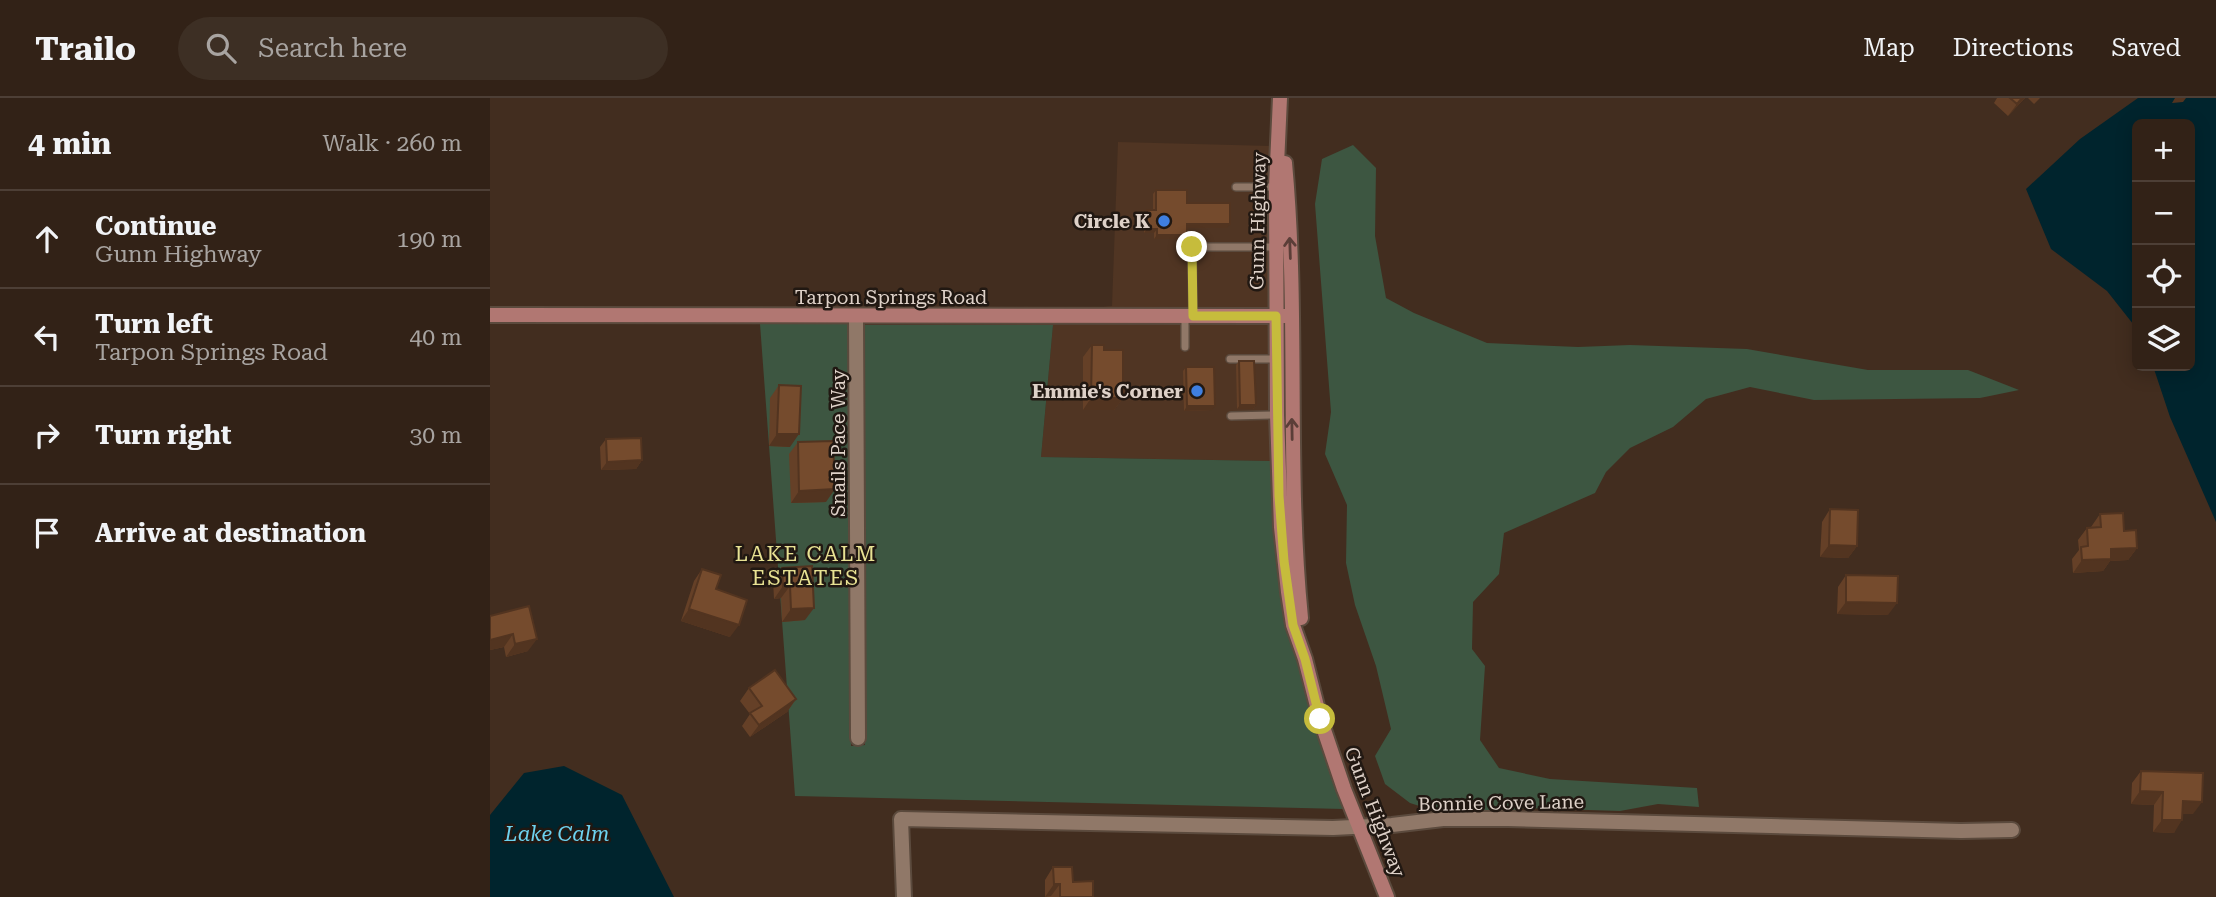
<!DOCTYPE html>
<html lang="en">
<head>
<meta charset="utf-8">
<style>
	body { margin:0; font-family:"Roboto Serif",serif; background:#3d2f24; color:#f1f3f6 }
	.controls { position:absolute; right:21px; top:21px; display:grid; overflow:hidden; border-radius:10px; box-shadow:0 4px 18px #0003 }
	.controls button { width:63px; height:63px; display:grid; place-items:center; padding:0; border:0; border-bottom:2px solid #4d3f36; background:#322217; color:#f1f3f6; font:35px sans-serif }
	.stop { position:absolute; width:21px; height:21px; margin:-16px; border:5px solid #c6bc3c; border-radius:50%; background:#fff }
	.stop.end { background:#c6bc3c; border-color:#fff; box-shadow:0 2px 7px #0008 }
	.list { margin:0; padding:0; list-style:none }
	h2 { display:flex; justify-content:space-between; align-items:center; height:91px; margin:0; padding:0 28px; font-size:30px }
	h2 small { font-size:23px; font-weight:400; color:#a8a4a1 }
	.list li { display:grid; grid-template-columns:46px 1fr auto; gap:21px; align-items:center; box-sizing:border-box; height:98px; padding:0 28px; border-top:2px solid #4d3f36 }
	.list b { display:block; font-size:26px; white-space:nowrap }
	.list p { margin:0; font-size:23px; white-space:nowrap; color:#a8a4a1 }
	.list em { font-size:23px; font-style:normal; color:#a8a4a1 }
	.icon { flex:none; width:38px; height:38px; fill:none; stroke:currentColor; stroke-width:2; stroke-linecap:round; stroke-linejoin:round }
	.map { position:relative; flex:none; width:1726px; height:799px; overflow:hidden }
	header { display:flex; align-items:center; gap:42px; box-sizing:border-box; height:98px; padding:0 35px; background:#322217; border-bottom:2px solid #4d3f36 }
	header strong { font-size:33px }
	nav { display:flex; gap:38px; margin-inline-start:auto; font-size:24px }
	.search { width:490px; height:63px; background:#3d2f24; display:flex; align-items:center; gap:18px; box-sizing:border-box; padding:0 24px; border-radius:38px; color:#a8a4a1; font-size:26px }
	main { display:flex }
	aside { flex:1; background:#322217 }
	.map>svg:first-child { display:block }
</style>
</head>
<body>
<header>
<strong>Trailo</strong>
<div class="search"><svg class="icon" aria-label="search" viewBox="0 0 24 24"><circle cx="10" cy="10" r="6"/><path d="M15 15l6 6"/></svg>Search here</div>
<nav><a>Map</a><a>Directions</a><a>Saved</a></nav>
</header>
<main>
<aside>
<h2>4 min<small>Walk · 260 m</small></h2>
<ul class="list">
<li><svg class="icon" aria-label="ahead" viewBox="0 0 24 24"><path d="M12 20V5M6 11l6-6 6 6"/></svg><div><b>Continue</b><p>Gunn Highway</p></div><em>190 m</em></li>
<li><svg class="icon" aria-label="left" viewBox="0 0 24 24"><path d="M17 20v-9H6M10 6l-5 5 5 5"/></svg><div><b>Turn left</b><p>Tarpon Springs Road</p></div><em>40 m</em></li>
<li><svg class="icon" aria-label="right" viewBox="0 0 24 24"><path d="M7 20v-9h11M14 6l5 5-5 5"/></svg><div><b>Turn right</b></div><em>30 m</em></li>
<li><svg class="icon" aria-label="arrive" viewBox="0 0 24 24"><path d="M6 21V4h12l-3 4 3 4H6"/></svg><div><b>Arrive at destination</b></div></li>
</ul>
</aside>
<div class="map">
<svg width="1726" height="799" viewBox="0 0 1726 799">
	<rect width="100%" height="100%" fill="#422d1f"/>
	<path fill="#503523" d="M628,44l153,4 -2,40v122h-174l17,-2z
		M563,227h216l2,136 -230,-4z"/>
	<path fill="#3d5641" d="M863,47l23,23 -1,68 11,62 28,15 73,30 91,4 52,-2 117,4 121,21h100l51,20 -39,8 -166,2 -64,-13 -44,12 -33,28 -43,21 -24,24 -11,21 -91,40 -5,41 -26,28 -1,47 13,17 -5,74 19,28 51,11 147,9 2,19 -41,-3 -38,7 -95,-3 -65,11 -50,-16 -25,-19 -10,-28 16,-27 -15,-63 -21,-61 -9,-42 1,-58 -22,-51 6,-42 -16,-208 7,-45z
		M270,226h89l2,422 14,-1 -1,-420h189l-12,132 230,4 5,101 10,64 12,35 15,60 31,88 -549,-13z"/>
	<path fill="#00242d" d="M1648,0h78v424l-46,-105 -17,-51h37v-242h-53v205l-30,-38 -56,-42 -25,-60 54,-50z
		M74,668l58,29 52,102h-184v-82l34,-42z"/>
	<g fill="none" stroke-linecap="round" stroke-linejoin="round">
		<g stroke="#5b4a3d" stroke-width="10">
			<path id="lane" d="M746,89h40
				M695,218v31
				M703,218l-1,-69h84
				M740,261h47
				M741,318l46,-1"/>
		</g>
		<g stroke="#5b4a3d" stroke-width="18">
			<path id="street" d="M366,218l2,422
				M414,799l-3,-78 432,9 59,-3 51,-6h65l453,12 51,-1"/>
		</g>
		<g stroke="#5b4a3d" stroke-width="18">
			<path id="secondary" d="M790,0l-4,89 1,228 4,112 7,65 5,33 12,34 15,59 24,71 43,108
				M795,65c14,151 1,304 16,455
				M0,217l801,1"/>
		</g>
		<use href="#lane" stroke="#907868" stroke-width="7"/>
		<use href="#street" stroke="#907868" stroke-width="14"/>
		<use href="#secondary" stroke="#b17772" stroke-width="14"/>
	</g>
	<path fill="#654027" d="M1507,0h28l-17,18 -14,-13z
		M1538,0h12l-6,6z
		M666,92l31,13 40,25h-40l-3,11h-30v-6h-10v-18l3,-5h6v-16z
		M602,247l12,5 19,48 -9,12h-31v-53z
		M749,263l17,44 -3,4h-16l-1,-44z
		M696,269l26,43 -28,1 -1,-40z
		M289,287l11,62 -21,-1 1,-48z
		M116,341l36,21 -6,9 -35,1 -1,-23z
		M308,344l28,60 -35,1 -2,-49z
		M1340,411l27,37 -9,12 -28,-1 2,-35z
		M1610,416l24,17 13,17 -9,12 -18,1 -7,10 -30,2 -1,-14 7,-9 -1,-10 9,-12 4,-1z
		M292,470l23,52 -23,2 -1,-24 -7,1 -1,-19z
		M212,471l14,20 14,48 -49,-16 13,-40z
		M1356,477l42,40 -51,-1 1,-27z
		M39,508l-1,45 -22,6 -2,-10 -14,3v-34z
		M259,590l47,11 -9,13 -37,25 -8,-11 8,-12 -10,-13z
		M1651,673l52,43h-11l-8,19 -21,-1 1,-27 -23,-1 1,-21z
		M563,769l40,30h-48v-17z"/>
	<path fill="#523420" d="M1532,0h3l-17,18 9,-12z
		M1685,0h11l-3,4 -11,1z
		M697,126h43l-3,4h-43z
		M657,131h10l-3,4h-10z
		M667,137h30l-3,4h-30z
		M601,300h32l-9,12h-31z
		M750,307h16l-3,4h-16z
		M697,308h28l-3,4 -28,1z
		M287,336h22l-9,13 -21,-1z
		M152,362l-6,9 -35,1 6,-8z
		M345,391l-9,13 -35,1 8,-12z
		M1339,447l28,1 -9,12 -28,-1z
		M1647,450l-9,12 -18,1 -7,10 -30,2 9,-13 29,-11z
		M293,488h7l-9,12 -7,1z
		M1356,504l51,1 -9,12 -51,-1z
		M324,510l-9,12 -23,2 9,-13z
		M199,511l50,16 -9,12 -49,-16z
		M23,536l-9,13 -14,3v-10z
		M47,541l-9,12 -22,6 9,-13z
		M306,601l-9,13 -37,25 9,-12z
		M1650,693l23,1 -9,13 -23,-1z
		M1693,703l19,1 -9,12h-19z
		M1672,722h20l-8,13 -21,-1z
		M564,786h6l-9,12 -6,1z"/>
	<path fill="#754b2d" stroke="#523420" stroke-width="2" d="M1520,0h12l-5,6z
		M666,92h31v13h43v21h-43v11h-30v-6h-10v-19h9z
		M602,247h12v5h19v48h-32z
		M749,263h15l2,44h-16z
		M696,269h28l1,39h-28z
		M289,287l22,1 -2,48h-22z
		M151,340l1,22 -35,2 -1,-23z
		M343,343l2,48 -36,2 -1,-49z
		M1340,411l28,1 -1,36 -28,-1z
		M1633,415l1,18 12,-1 1,18 -26,1v10l-29,1 -1,-13 7,-1 -1,-18 14,-1 -1,-13z
		M322,468l2,42 -23,1 -1,-23h-7l-1,-18z
		M212,471l19,6 -5,14 31,11 -8,25 -50,-16z
		M1356,477l52,1 -1,27 -51,-1z
		M39,508l8,33 -22,5 -2,-10 -23,6v-24z
		M285,572l21,29 -37,26 -9,-12 12,-7 -13,-18z
		M1651,673l62,2 -1,29 -19,-1 -1,19h-20l1,-28 -23,-1z
		M563,769h19l1,15 20,-1v16h-33v-13h-6z"/>
	<defs><path id="oneway-shaft" d="M-6 0H5M1.5-3L5.5 0L1.5 3" fill="none" stroke-width="1.6" stroke-linecap="round" stroke-linejoin="round" transform="scale(1.75)"/></defs>
	<g stroke="#5b3e38">
		<use href="#oneway-shaft" transform="translate(800 150) rotate(-92)"/>
		<use href="#oneway-shaft" transform="translate(802 331) rotate(-91)"/>
	</g>
	<g fill="none" stroke-linecap="round" stroke-linejoin="round">
		<path stroke="#c6bc3c" stroke-width="9" d="M702,149l1,69h83l3,180 5,65 9,64 12,34 15,60"/>
	</g>
	<g fill="#3f7fe0" stroke="#211812" stroke-width="2.5">
		<circle cx="674" cy="123" r="7"/>
		<circle cx="707" cy="293" r="7"/>
	</g>
	<g text-anchor="middle" dominant-baseline="central" stroke-width="5" stroke-linejoin="round" paint-order="stroke">
		<g font-size="19" font-weight="bold" fill="#ded1c8" stroke="#211812" text-anchor="end">
			<text x="660" y="123">Circle K</text>
			<text x="693" y="293">Emmie's Corner</text>
		</g>
		<g font-size="19" fill="#ded1c8" stroke="#211812">
			<text transform="translate(768 123) rotate(-89)">Gunn Highway</text>
			<text x="401" y="199">Tarpon Springs Road</text>
			<text transform="translate(348 345) rotate(-90)">Snails Pace Way</text>
			<text transform="translate(1011 705) rotate(-1)">Bonnie Cove Lane</text>
			<text transform="translate(885 714) rotate(69)">Gunn Highway</text>
		</g>
		<g font-size="21" letter-spacing="2" fill="#e8e293" stroke="#211812">
			<text x="316" y="456">LAKE CALM<tspan x="316" dy="24">ESTATES</tspan></text>
		</g>
		<g font-size="21" font-style="italic" fill="#6dd2ef" stroke="#211812">
			<text x="67" y="736">Lake Calm</text>
		</g>
	</g>
</svg>
<div class="controls">
<button>+</button>
<button>−</button>
<button><svg class="icon" aria-label="locate" viewBox="0 0 24 24"><circle cx="12" cy="12" r="6"/><path d="M12 2v4M12 18v4M2 12h4M18 12h4"/></svg></button>
<button><svg class="icon" aria-label="layers" viewBox="0 0 24 24"><path d="M12 4l9 5-9 5-9-5zM3 14l9 5 9-5"/></svg></button>
</div>
<div class="stop" style="left:830px;top:621px"></div>
<div class="stop end" style="left:702px;top:149px"></div>
</div>
</main>
</body>
</html>
